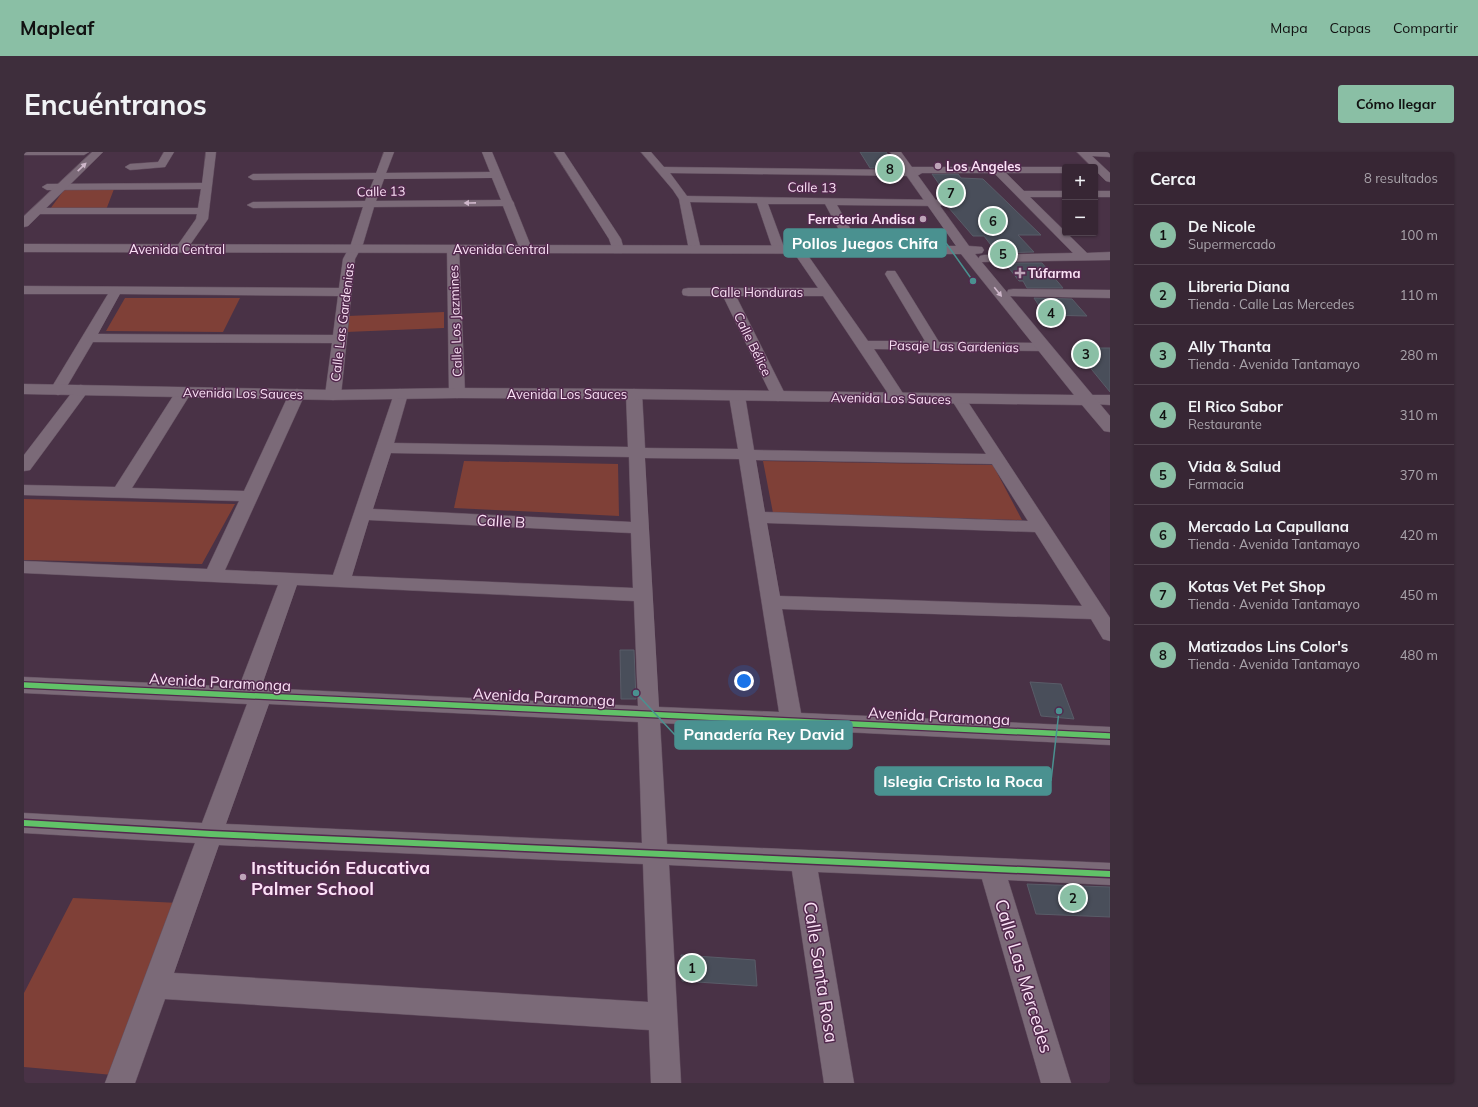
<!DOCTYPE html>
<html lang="es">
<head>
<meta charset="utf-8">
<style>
	body { margin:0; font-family:Mulish,sans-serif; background:#3e2e3c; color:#f1f3f6 }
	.controls { position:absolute; right:12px; top:12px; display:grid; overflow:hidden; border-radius:4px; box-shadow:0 1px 3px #0004 }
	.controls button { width:36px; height:36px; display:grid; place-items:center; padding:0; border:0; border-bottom:1px solid #51434f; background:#372634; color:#f1f3f6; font:20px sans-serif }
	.you { position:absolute; left:720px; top:529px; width:14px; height:14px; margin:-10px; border:3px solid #fff; border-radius:50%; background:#1a73e8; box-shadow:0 0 0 6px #1a73e833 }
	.badge { display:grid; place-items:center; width:26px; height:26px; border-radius:50%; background:#8abfa5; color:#111; font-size:13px; font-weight:700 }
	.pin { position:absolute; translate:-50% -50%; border:2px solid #fff; box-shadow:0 1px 4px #0006 }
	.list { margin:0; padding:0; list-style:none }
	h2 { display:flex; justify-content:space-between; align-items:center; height:52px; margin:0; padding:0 16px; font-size:17px }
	h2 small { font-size:13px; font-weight:400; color:#aaa5ac }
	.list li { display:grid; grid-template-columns:26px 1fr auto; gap:12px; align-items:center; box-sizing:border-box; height:60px; padding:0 16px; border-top:1px solid #51434f }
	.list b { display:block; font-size:15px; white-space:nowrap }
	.list p { margin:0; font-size:13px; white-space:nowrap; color:#aaa5ac }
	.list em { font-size:13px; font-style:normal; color:#aaa5ac }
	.map { position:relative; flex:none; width:1086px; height:931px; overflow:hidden; border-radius:4px }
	header { display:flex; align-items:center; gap:24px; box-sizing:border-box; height:56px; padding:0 20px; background:#8abfa5; color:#111 }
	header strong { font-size:19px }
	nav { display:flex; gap:22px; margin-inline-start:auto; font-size:14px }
	.intro { display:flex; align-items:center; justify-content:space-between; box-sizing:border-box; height:96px; padding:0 24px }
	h1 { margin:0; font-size:28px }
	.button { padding:10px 18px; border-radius:4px; background:#8abfa5; color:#111; font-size:14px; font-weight:700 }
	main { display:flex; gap:24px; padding:0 24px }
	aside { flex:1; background:#372634; border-radius:4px; box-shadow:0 1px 3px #0004 }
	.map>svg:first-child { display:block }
</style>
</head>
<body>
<header>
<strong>Mapleaf</strong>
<nav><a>Mapa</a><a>Capas</a><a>Compartir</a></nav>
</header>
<div class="intro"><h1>Encuéntranos</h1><a class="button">Cómo llegar</a></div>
<main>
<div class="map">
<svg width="1086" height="931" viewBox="0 0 1086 931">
	<rect width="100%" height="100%" fill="#493246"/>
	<path fill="#7f4037" d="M90,37l-8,21 -56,-1 14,-19z
		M101,146h115l-17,34 -117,-1z
		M420,160v16l-98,4 2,-16z
		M440,309l154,3 1,52 -165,-8z
		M739,309l230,4 29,55 -249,-7z
		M0,347l211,5 -33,60 -178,-4z
		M49,746l106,5 -66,172 -89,-8v-74z"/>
	<path fill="#494e5a" stroke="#595c68" d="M836,0h26l11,16h-27z
		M908,22h26l3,4 22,1 58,56h-23l16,17 -37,1 -13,-17h-11l-25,-29h7z
		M981,111h37l21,25h-36l-4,-7h-4z
		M1010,146l38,1 15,17 -42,-1z
		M1050,196h36v44z
		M596,498h14l2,49h-15z
		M1006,530l31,2 13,35 -33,-3z
		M1003,732l83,3v30l-74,-3z
		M657,803l74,5 2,26 -75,-5z"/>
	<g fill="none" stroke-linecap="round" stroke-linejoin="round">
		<g stroke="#634f60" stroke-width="1">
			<path id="minor" d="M0,0h65l-5,3h-60z
				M140,0h10l-9,15 -35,3 -5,-3 5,-3 28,-2z
				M182,0h10l-8,67 -23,33h-8l-2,-3 21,-30 1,-5h-159l-6,-3 6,-3h160l3,-19 -154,1 -5,-3 5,-3 155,-1z
				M360,0h10l-8,21 104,-1 -8,-20h10l20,48 2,3v1l18,45 -2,3h-8l-2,-3 -17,-43 -129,1 -11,37 -8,15 -14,136 -3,3 -5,2 -5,-2 -3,-3 7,-52 -239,-1 -30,51 -5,2 -5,-2 -3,-3 58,-96h-84v-8l315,2 4,-29 8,-15 12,-37 -110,1 -6,-3 6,-3 112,-1 9,-22 -121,1 -5,-3 5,-3 123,-1zM468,26l9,22 -125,1 8,-22zM96,142l218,2 -5,39 -235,-1z
				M530,0h10l57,87 3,11 -2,3h-8l-5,-14z
				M617,0h10l13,15 239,3 5,-3h157v6h-59l18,18h41v6h-35l57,56 23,-1v8l-130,2 -2,-3 2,-3 4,-1 89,-2 -79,-80h-72l-5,3 -247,-3 17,23 253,4 5,3 -5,3 -103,-1 25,45 -2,3h-8l-2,-3 -25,-46h-57l17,46 -2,3h-8l-2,-3 -16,-47 -67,-1 11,48 -2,3h-8l-2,-3 -10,-51 -6,-9z
				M1053,0h33v5l-18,-1 18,17v9l-4,-1 -11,-11v-3h-3z
				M1071,39h15v6h-15z
				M429,93l4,1 2,3 6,144 -3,3 -5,2 -5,-2 -3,-3 -2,-144 2,-3z
				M774,94l4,1 66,94h57l-40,-67 2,-3h8l2,3 42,68 105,1 5,1 2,3 -2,3 -5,1 -170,-2 32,49 -3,3 -5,2 -5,-2 -70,-105h-87l50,100 -3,3 -5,2 -5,-2 -50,-103h-35l-5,-1 -1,-3 1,-3 5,-1h130l-26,-38 2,-3z
				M989,137l97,1v8l-102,-2 -1,-3 1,-3z
				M57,233l5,2 3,3 -59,80 -6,1v-16l52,-68z
				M159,236l5,2 3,3 -59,95 112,3 45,-97 3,-3 5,-2 5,2 3,3 -80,176 108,5 62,-184 5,-2 5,2 3,3 -14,49 234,4 -2,-53 3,-3 5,-2 5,2 3,3 3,54 93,1 -9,-53 3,-3 5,-2 5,2 3,3 9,54 232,4 -35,-55 3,-3 5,-2 5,2 146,222v23l-7,-2 -12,-20 -309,-10 19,104 309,14v18l-450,-22 7,121 443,19v22l-102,-5 63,203h-30l-59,-204 -164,-7 36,211h-30l-32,-212 -123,-6 12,218h-30l-2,-53 -484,-31 -30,84h-30l90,-240 -171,-10v-20l178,10 45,-119 -223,-11v-16l215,10 39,-102 -254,-12v-12l183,8 32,-68 -215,-6v-10l91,2 60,-94 3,-3zM367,301l238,4 2,65 -258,-13zM621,306l94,1 40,253 -120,-5zM732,308l236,4 36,57 -263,-9zM345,368l262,13 2,55 -281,-12zM743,371l268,9 47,74 -302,-10zM273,433l337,16 4,105 -377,-18zM245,552l369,18 4,121 -416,-19zM195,693l424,19 5,138 -474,-29z
				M1063,243h23v10l-28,-2 -3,-3 3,-3z"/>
		</g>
		<g stroke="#634f60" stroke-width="1">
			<path id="tertiary" d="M68,0h11l-75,74 -4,1v-11z
				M866,0h11l68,94 13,1 2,3 -2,3 -7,1 135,162v16l-6,-1 -22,-26 -448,-6 -177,-1 -124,2 -309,-6v-10l309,6 124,-2 177,1 440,6 -113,-141 -937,-2v-8l932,2z"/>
		</g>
		<use href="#minor" fill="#7b6a78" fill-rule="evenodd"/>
		<use href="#tertiary" fill="#7b6a78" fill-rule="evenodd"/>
		<g stroke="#52294d" stroke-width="8">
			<path id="cycleway-far1" d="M0,533l1086,51"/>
		</g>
		<g stroke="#52294d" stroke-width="9">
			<path id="cycleway" d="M0,671l187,11 899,40"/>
		</g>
		<use href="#cycleway-far1" stroke="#61c268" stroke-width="5.5"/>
		<use href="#cycleway" stroke="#61c268" stroke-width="6"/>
	</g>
	<defs><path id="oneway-solid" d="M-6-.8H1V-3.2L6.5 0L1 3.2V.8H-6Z"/></defs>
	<g fill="#ceb7ca">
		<use href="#oneway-solid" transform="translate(58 15) rotate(-44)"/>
		<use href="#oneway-solid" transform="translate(446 51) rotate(179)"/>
		<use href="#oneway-solid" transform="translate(974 140) rotate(51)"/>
	</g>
	<g fill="#bda4b8" stroke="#52294d" stroke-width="1.5">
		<circle cx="914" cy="14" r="4"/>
		<circle cx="899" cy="67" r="4"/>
		<path d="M994 115h4v4h4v4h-4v4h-4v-4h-4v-4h4z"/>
		<circle cx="219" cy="725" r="4"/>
	</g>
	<g text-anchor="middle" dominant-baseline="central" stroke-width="3" stroke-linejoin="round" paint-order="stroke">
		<g font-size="13" font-weight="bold" fill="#fbe1f6" stroke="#52294d" text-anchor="start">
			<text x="922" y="14">Los Angeles</text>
			<text x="891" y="67" text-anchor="end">Ferreteria Andisa</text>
			<text x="1004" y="121">Túfarma</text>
		</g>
		<g font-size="13" fill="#fbe1f6" stroke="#52294d">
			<text transform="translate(788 35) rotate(1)">Calle 13</text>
			<text transform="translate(357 39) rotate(-1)">Calle 13</text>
			<text x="153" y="97">Avenida Central</text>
			<text x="477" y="97">Avenida Central</text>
			<text x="733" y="140">Calle Honduras</text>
			<text transform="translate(431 169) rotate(-92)">Calle Los Jazmines</text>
			<text transform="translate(318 170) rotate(-83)">Calle Las Gardenias</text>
			<text transform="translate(729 192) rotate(64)">Calle Bélice</text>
			<text transform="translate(930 194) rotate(1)">Pasaje Las Gardenias</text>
			<text transform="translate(219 241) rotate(1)">Avenida Los Sauces</text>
			<text x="543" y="242">Avenida Los Sauces</text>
			<text transform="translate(867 246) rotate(1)">Avenida Los Sauces</text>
		</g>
		<g font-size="15" fill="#fbe1f6" stroke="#52294d">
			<text transform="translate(477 369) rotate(3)">Calle B</text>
			<text transform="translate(196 530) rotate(3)">Avenida Paramonga</text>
			<text transform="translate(520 545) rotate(3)">Avenida Paramonga</text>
			<text transform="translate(915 564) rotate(3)">Avenida Paramonga</text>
		</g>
		<g font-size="18" font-weight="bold" fill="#fbe1f6" stroke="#52294d" text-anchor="start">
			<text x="227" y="715">Institución Educativa<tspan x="227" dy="21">Palmer School</tspan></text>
		</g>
		<g font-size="18" fill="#fbe1f6" stroke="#52294d">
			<text transform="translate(797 820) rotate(81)">Calle Santa Rosa</text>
			<text transform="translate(1000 824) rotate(73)">Calle Las Mercedes</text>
		</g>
	</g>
	<path fill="none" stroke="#4a9190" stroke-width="1.5" d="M949 129L922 91M612 541L651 583M1035 559L1027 629"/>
	<g fill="#4a9190" stroke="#52294d" stroke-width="1.5">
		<circle cx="949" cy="129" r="4"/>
		<circle cx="612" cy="541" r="4"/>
		<circle cx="1035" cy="559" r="4"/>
	</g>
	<g fill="#4a9190" stroke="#4a9190" stroke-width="1.5">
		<rect x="760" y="77" width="162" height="28" rx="4"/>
		<rect x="651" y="569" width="177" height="28" rx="4"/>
		<rect x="851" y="615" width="176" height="28" rx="4"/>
	</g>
	<g font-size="16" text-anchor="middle" font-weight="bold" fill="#fff">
		<text x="841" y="97">Pollos Juegos Chifa</text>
		<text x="740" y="588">Panadería Rey David</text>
		<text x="939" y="635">Islegia Cristo la Roca</text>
	</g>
</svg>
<div class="controls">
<button>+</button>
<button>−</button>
</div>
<div class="you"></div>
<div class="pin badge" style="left:668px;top:816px">1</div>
<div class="pin badge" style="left:1049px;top:746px">2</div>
<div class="pin badge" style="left:1062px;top:202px">3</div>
<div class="pin badge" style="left:1027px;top:161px">4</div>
<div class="pin badge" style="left:979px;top:102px">5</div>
<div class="pin badge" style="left:969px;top:69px">6</div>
<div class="pin badge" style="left:927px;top:41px">7</div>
<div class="pin badge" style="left:866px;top:17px">8</div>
</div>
<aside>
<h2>Cerca<small>8 resultados</small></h2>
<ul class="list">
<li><span class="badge">1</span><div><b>De Nicole</b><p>Supermercado</p></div><em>100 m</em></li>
<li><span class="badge">2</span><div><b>Libreria Diana</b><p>Tienda · Calle Las Mercedes</p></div><em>110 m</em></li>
<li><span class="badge">3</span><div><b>Ally Thanta</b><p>Tienda · Avenida Tantamayo</p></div><em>280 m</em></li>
<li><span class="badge">4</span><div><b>El Rico Sabor</b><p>Restaurante</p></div><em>310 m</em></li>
<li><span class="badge">5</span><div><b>Vida &amp; Salud</b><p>Farmacia</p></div><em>370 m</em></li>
<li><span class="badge">6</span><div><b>Mercado La Capullana</b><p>Tienda · Avenida Tantamayo</p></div><em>420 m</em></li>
<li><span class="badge">7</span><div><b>Kotas Vet Pet Shop</b><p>Tienda · Avenida Tantamayo</p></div><em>450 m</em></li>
<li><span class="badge">8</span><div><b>Matizados Lins Color's</b><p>Tienda · Avenida Tantamayo</p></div><em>480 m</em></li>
</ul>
</aside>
</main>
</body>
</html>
